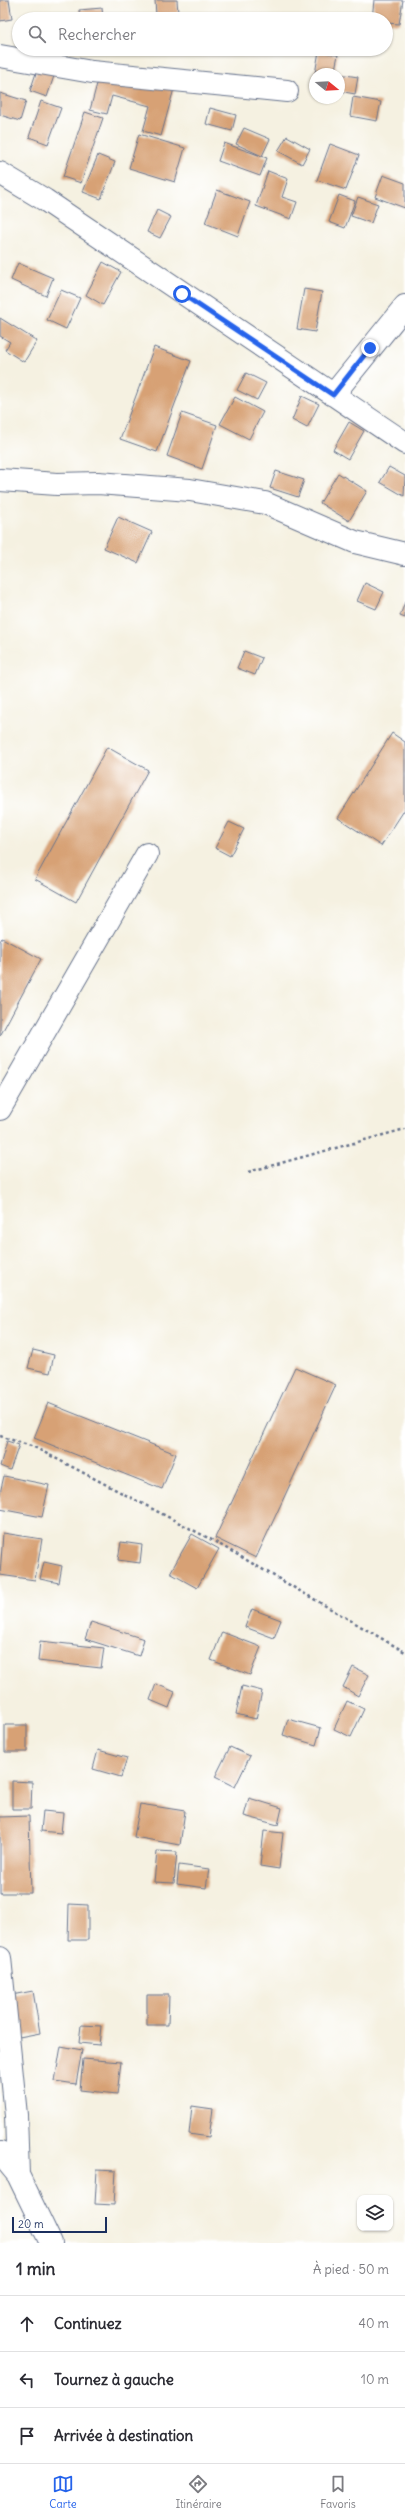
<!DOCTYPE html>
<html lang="fr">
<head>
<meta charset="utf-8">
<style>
	body { margin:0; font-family:Delius,sans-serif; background:#f2f2f3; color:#2b2b33 }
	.controls { position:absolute; right:12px; bottom:12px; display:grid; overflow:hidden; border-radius:8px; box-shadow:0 1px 3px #0004 }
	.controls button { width:36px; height:36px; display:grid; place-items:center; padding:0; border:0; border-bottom:1px solid #e1e1e2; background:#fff; color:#2b2b33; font:20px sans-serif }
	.compass { position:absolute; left:309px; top:68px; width:36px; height:36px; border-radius:50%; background:#fff; box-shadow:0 1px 3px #0004; rotate:108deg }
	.scale { position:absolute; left:12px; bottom:10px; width:95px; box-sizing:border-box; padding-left:4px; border:2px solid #1b2f5e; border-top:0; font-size:11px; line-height:14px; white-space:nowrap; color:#1b2f5e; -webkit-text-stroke:3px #fff; paint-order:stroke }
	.stop { position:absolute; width:12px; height:12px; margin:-9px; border:3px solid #2563eb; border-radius:50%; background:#fff }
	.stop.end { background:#2563eb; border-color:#fff; box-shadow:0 1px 4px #0008 }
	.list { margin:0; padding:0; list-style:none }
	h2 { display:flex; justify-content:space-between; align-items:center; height:52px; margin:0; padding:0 16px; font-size:17px }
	h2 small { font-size:13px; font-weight:400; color:#7c7c81 }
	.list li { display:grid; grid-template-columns:26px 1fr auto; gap:12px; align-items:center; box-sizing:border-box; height:56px; padding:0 16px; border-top:1px solid #e1e1e2 }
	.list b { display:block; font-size:15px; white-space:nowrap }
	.list em { font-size:13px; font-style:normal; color:#7c7c81 }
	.icon { flex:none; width:22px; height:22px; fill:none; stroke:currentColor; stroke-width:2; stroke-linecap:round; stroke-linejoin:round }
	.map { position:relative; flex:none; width:405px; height:2243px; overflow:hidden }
	.search { position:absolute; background:#fff; box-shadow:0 1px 3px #0004; left:12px; right:12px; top:12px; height:44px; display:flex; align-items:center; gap:10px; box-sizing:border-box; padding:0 14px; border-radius:22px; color:#7c7c81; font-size:15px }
	.sheet { height:220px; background:#fff }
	nav { display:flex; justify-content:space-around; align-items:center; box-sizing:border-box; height:56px; border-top:1px solid #e1e1e2; background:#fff; font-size:11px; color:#7c7c81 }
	nav a { display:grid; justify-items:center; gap:2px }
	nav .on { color:#2563eb }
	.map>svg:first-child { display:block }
</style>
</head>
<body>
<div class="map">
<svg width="405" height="2243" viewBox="0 0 405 2243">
	<rect width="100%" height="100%" fill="#fff"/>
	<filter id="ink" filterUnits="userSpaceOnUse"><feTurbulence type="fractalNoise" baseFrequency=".025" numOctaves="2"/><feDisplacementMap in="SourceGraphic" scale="8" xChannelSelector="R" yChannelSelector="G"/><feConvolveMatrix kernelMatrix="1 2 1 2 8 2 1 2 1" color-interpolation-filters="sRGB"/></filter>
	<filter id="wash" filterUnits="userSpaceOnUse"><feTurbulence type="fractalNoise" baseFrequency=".012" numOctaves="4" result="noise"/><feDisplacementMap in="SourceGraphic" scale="16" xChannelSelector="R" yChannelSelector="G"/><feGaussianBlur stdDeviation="0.9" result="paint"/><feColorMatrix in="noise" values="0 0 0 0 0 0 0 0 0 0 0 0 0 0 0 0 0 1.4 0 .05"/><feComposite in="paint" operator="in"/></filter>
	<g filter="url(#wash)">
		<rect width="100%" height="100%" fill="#f5f1e1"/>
		<g id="blocks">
			<path fill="#d7a174" d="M0,0h9l3,19 -12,2z
				M155,0h22l1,13 -22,2z
				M374,0h29l-4,24 -13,-1v-4h-14z
				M102,8l1,11h-23l-1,-9z
				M319,51l19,4 -4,19h-19z
				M102,65l73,20 -14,51 -18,-5 7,-25 -38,-10 -5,18 -17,-4z
				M38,67l17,6 -8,24 -17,-6z
				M339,74l19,3 -3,17 -16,-3z
				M314,75h1v11h-3z
				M0,93l26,8 -6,20 -20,-6z
				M353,97l28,5 -4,19 -27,-5z
				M41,101l20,7 -13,36 -19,-7z
				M210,108l26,7 -4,16 -26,-7z
				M85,112l18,6 -22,65 -18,-6z
				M244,128l26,11 -8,17 -26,-12z
				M139,134l46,14 -10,34 -46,-14z
				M287,136l23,13 -8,15 -24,-13z
				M224,143l43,15 -7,18 -42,-15z
				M330,144l29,11 -13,35 -29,-10z
				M98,155l17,7 -14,37 -18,-7z
				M268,171l20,8 -6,18 15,5 -6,17 -35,-13z
				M383,175l22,8v25l-30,-11z
				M217,190l33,12 -12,34 -33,-13z
				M339,195l16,6 -10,27 -16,-6z
				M358,197l20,7 -7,19 -20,-7z
				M157,210l14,7 -11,21 -13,-6z
				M103,262l18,10 -18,33 -17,-10z
				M18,263l35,15 -7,18 -35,-16z
				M304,289l18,3 -7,40 -18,-3z
				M61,290l19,8 -14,31 -19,-9z
				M0,318l37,23 -13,21 -19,-12 5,-8 -10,-6z
				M154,347l37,14 -34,91 -37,-13z
				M246,373l20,10 -9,17 -20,-10z
				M302,396l17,8 -12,24 -15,-8z
				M235,397l28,15 -14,27 -29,-15z
				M182,413l35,12 -15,44 -35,-13z
				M349,422l15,9 -16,28 -15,-9z
				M389,467l16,9 -1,20 -24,-14z
				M276,471l28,9 -6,17 -28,-9z
				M338,473l29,18 -18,30 -29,-18z
				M118,517l34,15 -14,31 -34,-15z
				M365,583l19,9 -8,17 -19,-8z
				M405,602v16l-5,-2z
				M244,651l18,7 -7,17 -18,-7z
				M392,733l13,9v67l-24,37 -43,-28z
				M107,747l41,23 -72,132 -41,-23z
				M229,822l15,7 -14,27 -15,-8z
				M2,938l39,21 -41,77v-95z
				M33,1350l21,5 -4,18 -22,-5z
				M295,1367l41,18 -80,173 -41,-20z
				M48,1403l128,51 -14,35 -128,-51z
				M7,1441l12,4 -9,25 -10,-4z
				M4,1476l45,9 -7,32 -42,-8v-16z
				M3,1533l39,6 -7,41 -35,-5z
				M192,1534l27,15 -22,39 -27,-15z
				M121,1542l21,3 -2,18 -22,-3z
				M44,1562l18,4 -3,17 -19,-4z
				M252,1609l29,11 -7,18 -29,-11z
				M91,1622l53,17 -5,17 -54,-17z
				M222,1632l39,15 -11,28 -39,-15z
				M40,1641l64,7 -3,20 -63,-7z
				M353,1667l16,8 -11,21 -15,-9z
				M156,1684l19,8 -6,16 -19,-8z
				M242,1686l20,5 -6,28 -20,-5z
				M347,1701l17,8 -13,28 -17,-8z
				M288,1719l33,9 -5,17 -33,-10z
				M5,1725h22v27h-22z
				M230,1747l20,9 -15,31 -20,-10z
				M98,1750l29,8 -6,19 -28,-8z
				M12,1781l20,1 -1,27h-19z
				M249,1798l33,10 -4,17 -34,-9z
				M140,1804l45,7 -5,34 -46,-8z
				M43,1811l20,2 -2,20 -20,-2z
				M29,1816l2,77h-31v-76z
				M264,1831l19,2 -4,36 -19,-3z
				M157,1851l20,1 -3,31 -20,-1z
				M179,1865l30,4 -3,19 -29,-4z
				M69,1904l19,1v35h-20z
				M33,1991l7,42 -26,5 -8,-42z
				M147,1995h22l-1,30h-21z
				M81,2025l20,1 -2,19 -20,-2z
				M61,2046l21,4 -6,34 -21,-3z
				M83,2059l38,3 -4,32 -37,-4z
				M192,2106l21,3 -4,28 -20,-3z
				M97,2170l19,1 -2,34 -19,-1z"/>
		</g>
	</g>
	<g filter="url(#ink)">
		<use href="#blocks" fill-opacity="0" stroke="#67738c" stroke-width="1"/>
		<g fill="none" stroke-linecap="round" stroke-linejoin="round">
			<g stroke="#67738c" stroke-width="24">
				<path id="minor" d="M0,56l92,16 195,19
					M0,173l45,27 360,243
					M333,395l72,-89
					M0,480l57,4 41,-1 92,7 75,13 90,39 50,12
					M0,1109l147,-255
					M0,1958l16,157 2,60
					M0,2153l18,22 33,68"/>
			</g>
			<path stroke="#67738c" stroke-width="2.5" stroke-dasharray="3 3" stroke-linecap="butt" d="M248,1172l157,-43
				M0,1436l34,11 178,93 193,112"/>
			<use href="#minor" stroke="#fff" stroke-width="22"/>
		</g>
	</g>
	<g fill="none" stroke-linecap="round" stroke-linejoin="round" filter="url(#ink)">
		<path stroke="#2563eb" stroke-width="5" d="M182,294l151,101 37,-47"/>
	</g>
</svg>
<div class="controls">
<button><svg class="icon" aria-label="layers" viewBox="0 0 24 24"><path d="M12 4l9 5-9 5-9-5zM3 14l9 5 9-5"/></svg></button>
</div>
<svg class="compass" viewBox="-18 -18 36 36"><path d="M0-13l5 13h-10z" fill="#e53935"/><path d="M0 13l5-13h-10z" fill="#7c7c81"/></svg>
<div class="scale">20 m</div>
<div class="stop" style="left:182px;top:294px"></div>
<div class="stop end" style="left:370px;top:348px"></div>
<div class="search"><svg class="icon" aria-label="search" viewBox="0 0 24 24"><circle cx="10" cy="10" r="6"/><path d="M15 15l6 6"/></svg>Rechercher</div>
</div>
<section class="sheet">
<h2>1 min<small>À pied · 50 m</small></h2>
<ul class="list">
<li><svg class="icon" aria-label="ahead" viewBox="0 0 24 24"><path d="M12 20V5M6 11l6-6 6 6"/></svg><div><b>Continuez</b></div><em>40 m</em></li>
<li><svg class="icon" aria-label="left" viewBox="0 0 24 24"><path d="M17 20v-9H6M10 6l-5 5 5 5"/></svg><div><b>Tournez à gauche</b></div><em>10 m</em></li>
<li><svg class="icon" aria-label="arrive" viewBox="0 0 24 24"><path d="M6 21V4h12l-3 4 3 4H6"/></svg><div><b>Arrivée à destination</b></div></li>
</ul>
</section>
<nav>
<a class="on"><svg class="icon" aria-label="map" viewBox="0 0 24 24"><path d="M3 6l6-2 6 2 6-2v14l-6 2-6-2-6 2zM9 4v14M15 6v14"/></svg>Carte</a>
<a><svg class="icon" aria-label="directions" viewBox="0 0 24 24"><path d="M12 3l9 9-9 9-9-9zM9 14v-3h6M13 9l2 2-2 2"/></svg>Itinéraire</a>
<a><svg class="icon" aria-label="saved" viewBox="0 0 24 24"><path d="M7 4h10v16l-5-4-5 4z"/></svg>Favoris</a>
</nav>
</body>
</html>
